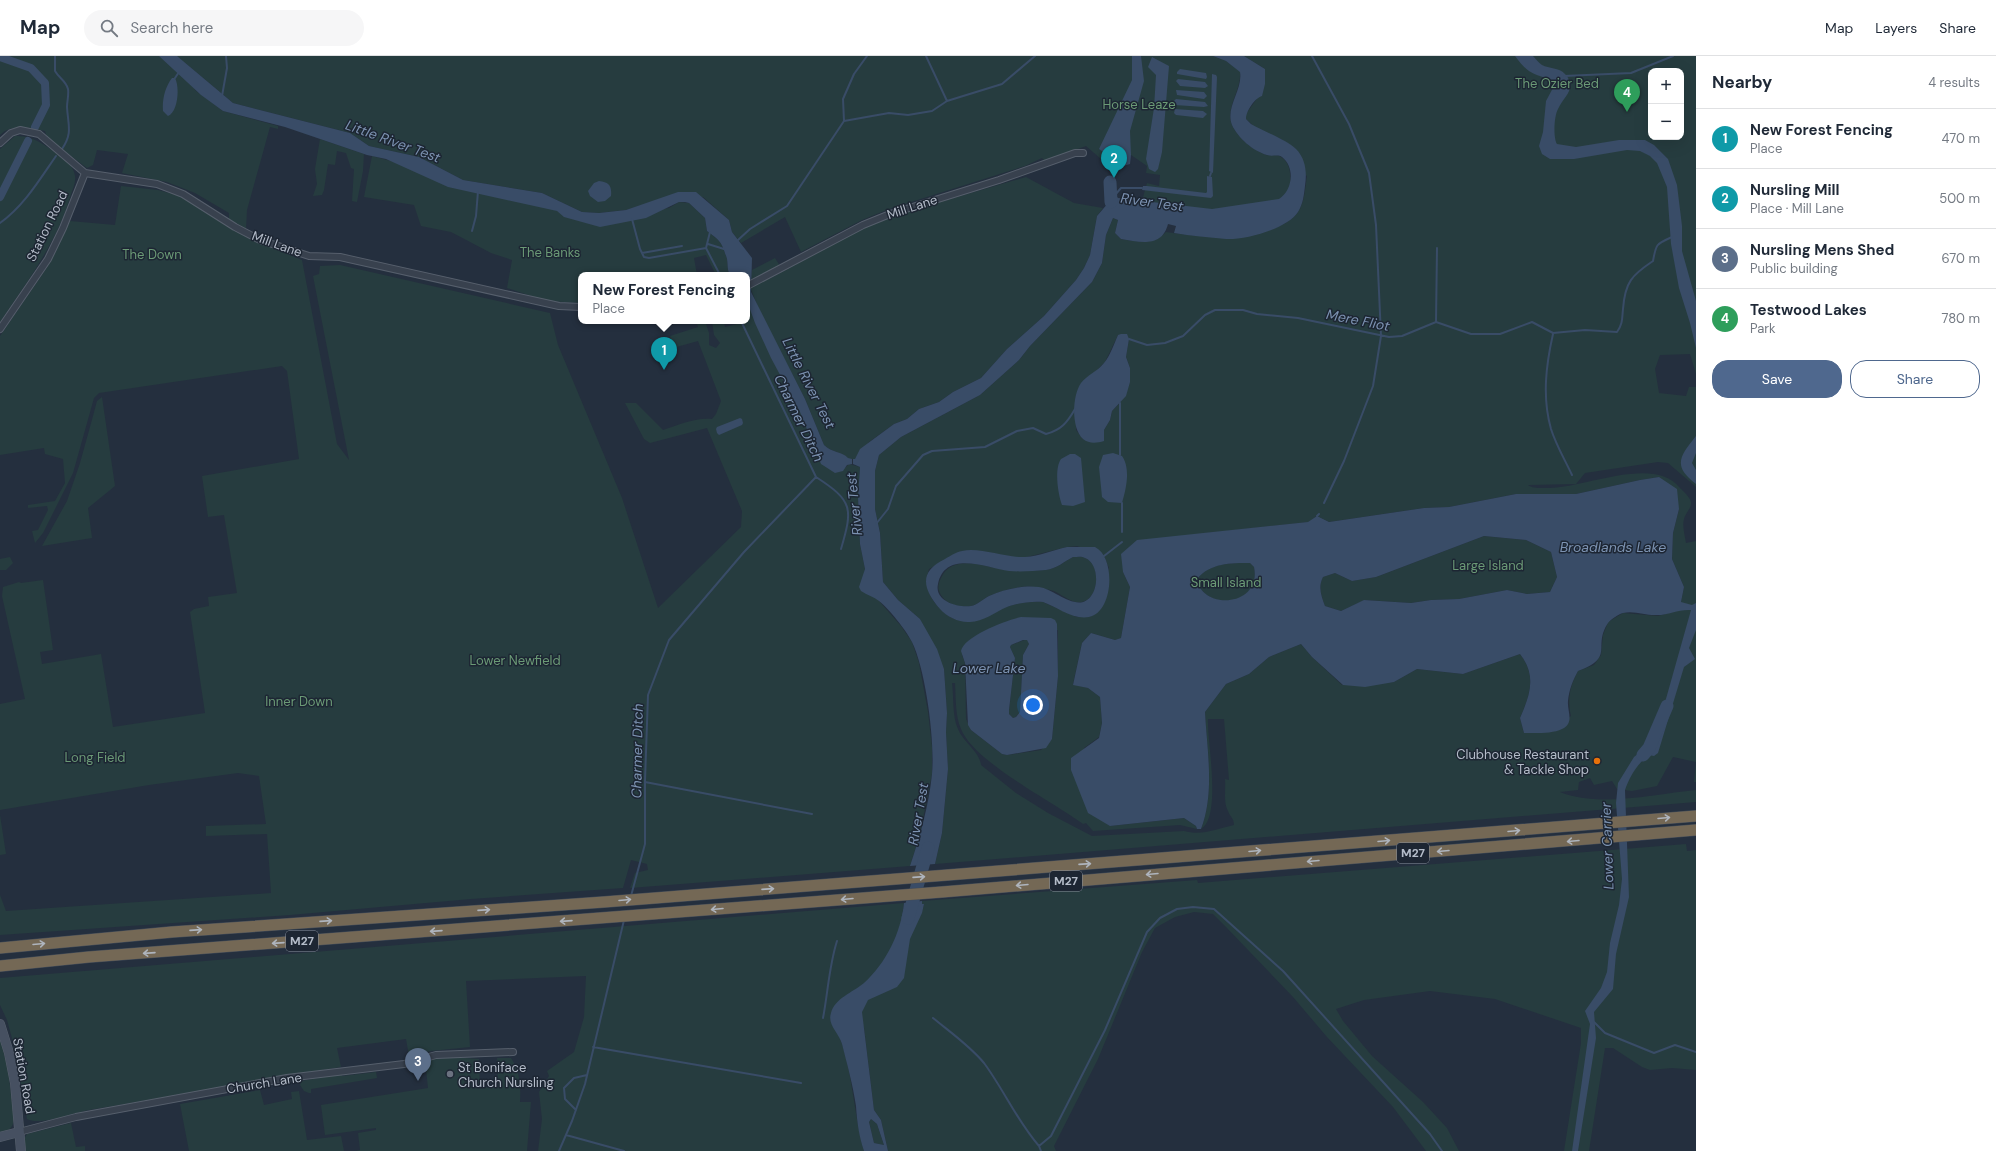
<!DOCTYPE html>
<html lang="en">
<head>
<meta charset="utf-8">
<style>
	body { margin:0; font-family:"DM Sans",sans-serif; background:#f6f6f7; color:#1f2937 }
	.controls { position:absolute; right:12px; top:12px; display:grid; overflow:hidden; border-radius:8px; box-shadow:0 4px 16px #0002 }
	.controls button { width:36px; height:36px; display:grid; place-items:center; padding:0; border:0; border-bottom:1px solid #e0e1e3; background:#fff; color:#1f2937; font:20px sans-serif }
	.you { position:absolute; left:1033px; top:649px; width:14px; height:14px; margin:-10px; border:3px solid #fff; border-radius:50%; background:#1a73e8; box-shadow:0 0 0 6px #1a73e833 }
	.badge { display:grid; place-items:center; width:26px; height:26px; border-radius:50%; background:#4f688e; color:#fff; font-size:13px; font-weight:700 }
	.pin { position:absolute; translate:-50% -33px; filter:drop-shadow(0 1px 2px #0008) }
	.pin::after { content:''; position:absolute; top:21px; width:14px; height:12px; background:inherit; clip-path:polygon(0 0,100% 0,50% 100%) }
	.popup { position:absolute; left:578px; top:216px; width:172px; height:52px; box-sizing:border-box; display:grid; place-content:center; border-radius:8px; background:#fff; filter:drop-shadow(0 1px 3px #0005); font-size:13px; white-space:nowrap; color:#747a83 }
	.popup b { font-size:15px; color:#1f2937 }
	.popup::after { content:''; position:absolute; left:50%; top:100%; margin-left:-8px; border:8px solid transparent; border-top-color:#fff }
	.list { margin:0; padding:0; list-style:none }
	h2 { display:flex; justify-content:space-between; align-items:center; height:52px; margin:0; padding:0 16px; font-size:17px }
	h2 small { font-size:13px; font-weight:400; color:#747a83 }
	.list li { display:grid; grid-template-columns:26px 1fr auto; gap:12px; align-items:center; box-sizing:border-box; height:60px; padding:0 16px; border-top:1px solid #e0e1e3 }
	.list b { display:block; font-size:15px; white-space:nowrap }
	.list p { margin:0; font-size:13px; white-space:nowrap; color:#747a83 }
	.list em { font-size:13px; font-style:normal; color:#747a83 }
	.actions { display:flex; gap:8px; padding:12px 16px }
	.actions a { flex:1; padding:9px 0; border:1px solid #4f688e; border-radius:16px; text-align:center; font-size:14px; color:#4f688e }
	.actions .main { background:#4f688e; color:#fff }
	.icon { flex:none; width:22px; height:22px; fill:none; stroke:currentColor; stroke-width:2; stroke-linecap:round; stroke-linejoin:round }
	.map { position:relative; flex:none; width:1696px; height:1095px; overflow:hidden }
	header { display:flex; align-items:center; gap:24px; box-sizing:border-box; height:56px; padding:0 20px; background:#fff; border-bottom:1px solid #e0e1e3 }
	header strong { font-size:19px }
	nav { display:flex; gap:22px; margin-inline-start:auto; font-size:14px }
	.search { width:280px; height:36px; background:#f6f6f7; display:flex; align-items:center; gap:10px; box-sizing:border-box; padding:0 14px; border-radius:22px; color:#747a83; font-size:15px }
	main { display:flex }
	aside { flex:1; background:#fff }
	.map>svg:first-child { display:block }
</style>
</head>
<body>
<header>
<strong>Map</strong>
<div class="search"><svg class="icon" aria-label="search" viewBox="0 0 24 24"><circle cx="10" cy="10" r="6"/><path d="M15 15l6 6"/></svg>Search here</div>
<nav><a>Map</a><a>Layers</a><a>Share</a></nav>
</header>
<main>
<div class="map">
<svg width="1696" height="1095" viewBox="0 0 1696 1095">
	<rect width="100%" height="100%" fill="#242f3e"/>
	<path fill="#263c3f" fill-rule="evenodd" d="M0,0h1213l13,5 14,10c2,19 -15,36 -8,54 6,13 21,25 34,30 5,1 11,-1 15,2 13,8 9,28 9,40l-29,20 -119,-16 5,-18 12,3 1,-11 -14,-2 1,-7 -16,-11 -30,4 -15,-13 -41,15 -3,-3 -17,8 -136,43 -27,11 -61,32 -16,-35 -44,26 -9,-11 -3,-12 -26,-23 -61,8 -16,5 -27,3 -17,-1 -40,-19 -79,-13 -44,-23 -50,-11 -19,-13 -117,-30 -49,-41 11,28 28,21 55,15v3l-8,-2 -23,83 -1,19 -17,-10v-6l-34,-20 -28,-11 -45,-9 6,-19 -31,-4 -4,15 -6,3 -40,-30 -2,-7c-14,-3 -33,-8 -45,4z
		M1244,0h452v318l-6,-20 -30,1 -5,14 4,24 27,3 3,-9h7v100l-28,-24 -10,-1 -73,11 -9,11 -48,1c5,4 14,3 21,3 36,0 105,-33 131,0 3,3 10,9 11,14 1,6 -6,11 -7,17 -2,7 1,17 2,24l10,-2v241h-2l2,-20 -23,-5 -16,29 -25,5 -15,-2 -5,-8 -18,4 -4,-7 -11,4 -1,8 -18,2c39,16 94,2 136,-2v12l-761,62 7,-31 6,-64 -2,-37 1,-19 -3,-44 -24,-50 -22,-19 -15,-18 -3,-49 -5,-24v-38l4,-16 22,-18 79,-42 39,-35 11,-14 62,-64 10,-19 4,-28 7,-17 5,2 -3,13 6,6c17,3 33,6 45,-7 37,5 72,10 107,-3 9,-4 20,-9 25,-17 7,-11 7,-24 9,-36l-61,-57v-5l12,-17 7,-28zM1651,15h30v66h-30zM1118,279l11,4 -3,18 4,11 -10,35 -8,8 -2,9 -6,10 -21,9 -7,-9v-6l19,-52 10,-10zM1659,421l20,32 -6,24 -1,26 12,28 -3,15 2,7 -25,7 -35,-3 -15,9 -5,13 -2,20 -7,10 -16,6c-8,15 -11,28 -7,45l-21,15 -26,2 -4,-15c10,-23 17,-42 0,-64l-57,20 -46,-5 -23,13 -52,3 -30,-28 -11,-13 -32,13 -20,17 -23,10 -21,28c2,38 10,81 -4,117 21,-12 6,-88 7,-110h16l5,61 -4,-1c1,10 -2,23 3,32 2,6 6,7 6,14 -18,4 -32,11 -50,6l-92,5 -44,-23 -32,-20 -35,-28c-1,-13 -18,-23 -23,-36 -6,-13 -4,-31 -6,-46h3c1,15 0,32 6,46 13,33 91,72 122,95l3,-1 7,8 87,-6 17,4 -1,-3 -12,-8 -74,8 -26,-78 15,-11 3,-14 -2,-26 -12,-9 -15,-4 9,-41 9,-10 24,7 6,-2 9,-51 -7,-15 14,-31 172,-19 8,-6 12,6 95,-14 25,-1 67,-13h60l64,-14zM1077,490l27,10 5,12 -19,49h-13l-34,-15c-11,-1 -26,1 -37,5 -28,12 -47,26 -71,-4 -8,-11 -10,-21 -6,-34l33,-18 50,6h15l40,-10zM1058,574v46l-6,63 -11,11 -34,5 -5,-1 -31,-24 -5,-11 -1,-56 -3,-8z
		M15,80c15,-1 25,6 37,14 9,5 22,15 23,26 1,6 -2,13 -4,18 -13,47 -44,88 -71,128v-173z
		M320,83l44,15 -1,17 -6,31 -5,-1 2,-32 -3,-1 -5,-15 -9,-2 -2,14 -7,-1 -4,26 -2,5 -9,1 4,-12 -2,-15z
		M372,100l155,41 52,24 90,-13 10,-6 10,1 16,15 2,13c14,10 15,12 20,28 1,6 0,11 3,16h-14l-10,-20 -12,3 3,17h-116v28l-35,-2 -39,-13 5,-28 -21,-7 -40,-21 -30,-6 -7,-21 -50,-8z
		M1026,121l48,26 29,5 -6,8 -7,39 -6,13 -8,12 -32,36 -37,33 -26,29 -28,14 -14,10 -20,7 -12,10 -13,5 -25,18 -14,17h-7c-6,-8 -16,-6 -24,-14l-19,-46 -45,-87 -10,-25 21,-9 95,-51 40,-15z
		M121,130l37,4 22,6 70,43 52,21 35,184 12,16 -36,-184 6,-2 1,-8 20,-1 210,48 8,32 64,153 36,110 83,-81 1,-16 -35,-83 -57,15 -6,-4 -19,-36h11l27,27c15,-5 33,-13 49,-11l4,-5 5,-13 -23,-60 -25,7 -3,-12 28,-9 -2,-6h9l4,12v12l7,3 4,-5 -6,-8 -2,-14h12l1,6 16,-4v-2h6v-28l65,139 33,36 4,-4 11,3 -2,30 2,47 5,25 -1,7 15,25 22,25 11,16 7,21 9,49 4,35v27l-13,64 -9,28 -280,22 5,-15 13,-3 -1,-6 -16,-4 -8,28 -152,11 -181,16 -290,20v-66v26l6,16 265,-18 -4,-59 -61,2v-10l60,-2 -7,-48 -21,-3 -89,12 -149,25v-106l25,-5 -23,-103 1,-9 16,-5 2,1 22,-3 10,70 -13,2 2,12 59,-10 12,73 92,-14 -15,-101 4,-3 15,-3 -1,-9 29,-4 -13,-78 -16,2 -6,-41 97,-17 -12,-88 -5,-5 -183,27 -5,5 -21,75 -30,60 -8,10 -3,-12 6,-1 10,-20 -1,-4 -19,2v-3l27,-4 10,-18 -2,-24 -18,-5 -1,-6 -44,7v-119l48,-70 22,-45 45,4z
		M775,202l5,8 -30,16 2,-12z
		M102,341l13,89 -27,22 4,30 -50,8 25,-45 13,-38 13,-47 4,-15z
		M1484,480l42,4 25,12 6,25 -7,15 -23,2 -20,-4 -48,9 -28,1 -20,3 -46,-3 -24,11 -16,-5c-4,-11 -7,-19 -2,-29l12,-4 17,8 24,-4z
		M10,501l3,6 -7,7h-6v-11z
		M1073,501c4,0 9,-1 12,1 16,6 14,37 0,43 -11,5 -22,-6 -31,-10 -6,-2 -14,-3 -21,-4 -13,-2 -32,4 -44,9 -6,3 -12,9 -18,10 -11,2 -24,-1 -30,-11 -4,-6 -3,-11 0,-17 11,-23 39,-13 59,-9 12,2 34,2 46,1 10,-1 19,-9 27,-13z
		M1237,507h13l4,4c8,40 -51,45 -57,12 10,-13 25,-15 40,-16z
		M1027,583l2,5 -6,11 -3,57 -4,5 -3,1 -4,-4v-4l6,-52 -5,-11 1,-2z
		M0,759l6,39 -6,1z
		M1686,788l1,7 9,-1v220l-24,-2 -22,2 -8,-3 -29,-19h-8l-16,103h-25l17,-108v-15l-86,-29 -65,-8 -66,9 -28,9 7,12 29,35 51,46 24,26 12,23h-33l-33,-44 -66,-70 -34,-40 -67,-70 -13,-13 -19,-2 -19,5 -20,11 -13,24 -44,107 -44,87 2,5h-168l-7,-31 -7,-10 -10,-82 -3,-8 -23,13c15,37 15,79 26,118h-326l4,-32 -3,-27 10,-16 -2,-5 27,-19 10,-35 2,-41 -120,5 4,66 -39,4 -22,5 -3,-17 -69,9 4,19c-84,13 -168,29 -252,43 -16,3 -49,16 -62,9l-12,-70 -8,-29 -7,-15v-27l904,-75 -2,15 18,-1 4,-13h-3l1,-3 275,-21 1,3z
		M0,983l8,30 6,50c-1,9 -5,12 -14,14z
		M454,1001l25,2 1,29 18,-2 -1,-28h14c9,13 10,29 9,44h11l-4,49h-171l4,-1 -2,-17 18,-3v-2l-51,7 -4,-30 107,-17 -3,-28z
		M376,1016l1,6 -66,11v4h-2l-5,-2 -4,-6 1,-4 41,-7v2z
		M260,1034l4,15 28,-6 -1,-7 8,-1 8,49 34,-4 3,15h-155l-9,-47z
		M871,1063l6,5 7,21 -10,-2 -5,-21z
		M71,1067l5,24 9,-1v5h-59l-3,-10 4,-7z"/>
	<path fill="#394c67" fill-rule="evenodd" d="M159,0h18l56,47 117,30 19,13 50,11 44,23 79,13 40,19 17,1 27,-3 52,-18h18l33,28 3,12 20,26 -1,34 54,107 19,46c8,8 18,6 24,13l4,1v5l-5,1 -4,6 -8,2 -14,-9 -21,-52 -29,-54 -16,-35 -8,-22v-26h-17c-3,-5 -2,-10 -3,-16 -5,-16 -6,-18 -20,-28l-2,-13 -16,-15 -4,-1h-6l-33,16 -46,9 -36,-10 -7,-6 -109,-24 -62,-28 -19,-4 -82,-28 -62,-16 -22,-16z
		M1132,0h9l3,25 -14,50 1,24 -1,9 -7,2 -12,-2 2,-3 -1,-3 -13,-9 33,-69z
		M1213,0h31l21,13v15l-3,12c-7,2 -16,15 -16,23l5,5c12,7 36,16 45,25 10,10 11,24 9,37 -1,9 -2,18 -7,26 -11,17 -53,28 -72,27 -17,-2 -35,-3 -52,-6l2,-7 -8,-2c-6,24 -28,18 -47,15l-6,-6 3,-13 -5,-2 -7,17 -4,28 -10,19 -62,64 -11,14 -39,35 -79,42 -22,18 -4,16v38l5,24 3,49 15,18 22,19 17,30 7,20 3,44 -1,19 2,37 -6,64 -7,31 -25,2c10,-30 19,-61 22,-92 3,-32 -6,-103 -20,-132 -6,-12 -22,-32 -33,-41 -5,-4 -12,-6 -18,-10l-2,-4 6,-18 -5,-25 -2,-47 2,-30 -7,-3v-5h2l5,-10 34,-25 13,-5 12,-10 20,-7 14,-10 28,-14 26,-29 37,-33 32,-36 8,-12 6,-13 7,-39 12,-14v-10l-4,-8 7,1 2,9 4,4 94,11 67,-10c13,-8 17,-31 3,-42 -4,-3 -10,0 -15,-2 -14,-4 -29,-17 -35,-30 -7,-18 11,-35 8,-53l-14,-11z
		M1515,0h18c3,3 6,7 9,9 7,4 17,2 23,9 13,14 -1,22 -7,35 -4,7 -5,29 -1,35l19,3 43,-7h26l9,5 14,14 9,26 5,41v25l14,50v47l-6,-25 -11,-35 -8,-44 -4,-57 -10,-24 -7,-7 -10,-5 -13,-1 -53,9h-24l-8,-5 -3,-8 4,-14 3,-31 8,-15 -4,-7c-19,-5 -23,-7 -35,-23z
		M1152,1l17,9 -7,86 -4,17 -3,3 -6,-3 -3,-10 8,-51 2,-33 -8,-8z
		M1180,13l26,4 1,4 -1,2 -29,-5v-2z
		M1212,18l4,1 1,2 -4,96 -4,-2z
		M172,22h3c5,9 3,34 -7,38l-5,-5c-1,-11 2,-24 9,-33z
		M1178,23l27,3 3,4 -3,2 -25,-2 -4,-5z
		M1176,34l28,2 3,4 -3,3 -27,-4z
		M1176,43l29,3 3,4 -4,1 -29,-2 -2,-3z
		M1175,53l28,2 4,3 -4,4 -27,-3 -2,-2z
		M1207,120l5,1 1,19 -2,2 -69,-8 1,-4h4l59,7 1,-1z
		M599,125c10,1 13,5 12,15l-6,5 -7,1 -8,-6 -2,-5 6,-8z
		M1121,278h6l2,5 -3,18 4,11v14l-4,14 -14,15 -2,9 -6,10v11c-7,2 -15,3 -21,-2 -12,-11 -11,-43 -2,-56 6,-8 17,-12 23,-20 6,-7 10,-19 14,-28z
		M740,362l2,1 1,4 -1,2 -23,10 -2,-2 -1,-4 1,-2z
		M1696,380v17l-4,10 4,7v14c-24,-18 -16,-28 0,-48z
		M1113,397l9,3c9,13 4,33 0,47l-14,-1 -6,-5 -3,-30 4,-12z
		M1070,398h5l6,4 4,44 -12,4 -11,-1c-4,-11 -8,-36 -1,-46z
		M1659,421l18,12 2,20 -6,24 -1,26 12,28 -3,15 11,3 4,-2v27l-7,18 6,11 -11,8 -26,86 -4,3 -5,-1c-12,9 -19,21 -24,35l4,107 -13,57 -3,35 -19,23 2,26 -18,113h-6l18,-127 -5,-13 16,-23 6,-16 3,-29 9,-38 3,-26 -6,-76 2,-20 16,-26 10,-8 14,-18 4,-18 29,-103c-12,-1 -22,5 -34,5 -10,1 -23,-5 -34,-2 -4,1 -13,7 -15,10 -16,24 8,34 -30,48 -5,9 -9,19 -10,30 -1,10 7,22 -6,28 -10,5 -27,4 -38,4l-4,-15c10,-23 17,-42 0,-64l-57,20 -46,-5 -23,13 -29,5 -22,-2 -31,-28 -11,-13 -32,13 -20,17 -23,10 -21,28c2,38 10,81 -4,117h-4l-1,-3 -12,-8 -74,8 -22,-13 -17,-43v-12l28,-20 3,-15 -2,-26 -12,-9 -15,-3 9,-42 9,-10 24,7 6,-2 9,-51 -7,-15 -2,-18 16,-14 171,-18 9,-6 12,6 95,-14 25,-1 67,-13h60l64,-14zM1484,480l42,4 25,12 6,25 -7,15 -23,2 -20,-4 -48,9 -28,1 -20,3 -47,-3 -23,11 -16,-5c-4,-11 -7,-19 -2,-29l12,-4 17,8 24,-4zM1250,507l4,4c8,40 -52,44 -57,12 13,-16 34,-16 53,-16z
		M1067,491h28c21,10 19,65 -6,70 -16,3 -32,-10 -46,-15 -11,-1 -26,1 -36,5 -12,5 -24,15 -37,15 -10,1 -23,-5 -30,-13 -17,-20 -22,-37 5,-50 5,-3 11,-7 17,-8 19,-4 43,7 63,6 15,-1 28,-7 42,-10zM1073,501c4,0 9,-1 12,1 13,5 14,28 6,38 -13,18 -36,-7 -52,-9 -15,-2 -35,2 -50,9 -6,3 -12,9 -18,10 -13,2 -37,-5 -33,-22 7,-35 50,-16 71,-13 12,1 25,0 37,-1 10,-1 19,-9 27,-13z
		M1021,561l30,1 4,2 2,4 1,52 -6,63 -6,9 -39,7 -5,-1 -31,-24 -3,-5 -3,-62 -4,-12c3,-15 46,-31 60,-34zM1023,584h4l2,4 -6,11 -3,57 -4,5 -3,1 -4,-4v-4l6,-52 -5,-11 1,-2z
		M922,845v3h2l-2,9 -12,26 -6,39 -7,9 -29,13 -6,12 12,98 7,10 7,31h-24c-5,-15 -7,-29 -8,-45 -3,-21 -9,-42 -14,-62 -3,-11 -15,-19 -11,-31 4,-15 21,-20 33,-30 22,-20 37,-50 40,-80zM871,1063l6,5 7,21 -10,-2 -5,-21z"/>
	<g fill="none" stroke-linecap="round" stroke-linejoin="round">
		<path stroke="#394c67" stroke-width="2" d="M55,0v15c4,7 11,10 13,18 1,6 -1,12 -1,18 1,18 6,26 -5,42
			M926,0l21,45
			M1312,0l37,68 20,49 7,52 5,111 -8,50 -29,75 -20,42
			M1564,20l67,-3 42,-17
			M175,22l4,-6
			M222,40l5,-28 -1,-12
			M844,65l45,-8 19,2 24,-4 15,-10 55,-17 33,-28
			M1210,120l1,-3
			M1115,139l6,-7h21
			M632,163l8,30 4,8 5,1 57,-10
			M0,167c24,-17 40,-44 56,-67
			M472,175l4,-15 2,-25
			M710,176l-4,16 14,27
			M738,184l12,-11 37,-23 57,-85 -1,-22 11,-25 13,-18
			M708,188l16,5
			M642,197l40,-7
			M1436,266l1,-74
			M1553,278c-7,31 -11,63 -2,95 5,16 14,31 21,46
			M1129,283l18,6 18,-2 18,-7 22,-21 10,-5h28l14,4 41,4 91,19 13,-1 34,-14 35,12h29l32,-12 21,11 32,-3 32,2c6,-8 5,-14 6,-23 2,-27 9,-34 30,-48 3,-17 3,-17 19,-24
			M1120,399v-52
			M816,421c37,24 37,31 25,72
			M1122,447v29
			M1317,460l2,-2
			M876,468l12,-15 8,-23 27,-31 9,-4 53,-4 32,-16 16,-3 13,6c15,-4 21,-11 29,-25
			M1104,500l18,-14
			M645,726l167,32
			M631,840l14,-52v-63l3,-86 21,-55 75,-88 72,-75 -75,-156
			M823,962c5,-26 6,-52 14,-77
			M933,962c17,14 37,28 51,45 20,27 33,58 55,83l12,-10 54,-106 42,-98 13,-14 17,-9 16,-2 21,2 69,62 147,163 12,17
			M1594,966l11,11 49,20 21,-8 21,7
			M593,991l208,36
			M576,1054l-11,-11 -1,-11 10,-10 13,-3
			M566,1079l58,16
			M1039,1090l2,5
			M559,1095l13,-30 13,-37 39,-164"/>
		<path stroke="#394c67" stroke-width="8" d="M0,1l31,11 14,15 1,22 -11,22
			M0,141l28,-56"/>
		<path stroke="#394c67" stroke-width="13" d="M1110,126l1,20
			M1643,699l6,-7 18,-42
			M908,862l20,-70"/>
		<g stroke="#565f6c" stroke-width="8">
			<path id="street" d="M0,87l11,-10 9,-3 19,4 46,39 72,11 26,10 52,33 25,13 49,16 31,1 219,49 22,1
				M747,230l116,-61 27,-11 109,-34 76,-27h8
				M0,273l48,-70 15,-31 22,-55
				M19,1076l57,-15 211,-39 117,-14 32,-9 77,-3"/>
		</g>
		<g stroke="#565f6c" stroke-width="10">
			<path id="secondary" d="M0,968l9,29 6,30 6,68
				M0,1081l19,-5"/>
		</g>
		<g stroke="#434c59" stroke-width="12">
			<path id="highway" d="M0,892l172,-16 432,-30 1092,-86
				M0,910l89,-9 853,-65 754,-62"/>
		</g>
		<use href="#street" stroke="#38414e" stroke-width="6"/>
		<use href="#secondary" stroke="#465061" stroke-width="9"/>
		<use href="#highway" stroke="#746855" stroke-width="11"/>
	</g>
	<defs><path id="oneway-shaft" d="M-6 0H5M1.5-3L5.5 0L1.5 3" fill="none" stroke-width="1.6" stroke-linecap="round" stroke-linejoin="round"/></defs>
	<g stroke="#aeb4bd">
		<use href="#oneway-shaft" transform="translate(1664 762) rotate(-5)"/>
		<use href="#oneway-shaft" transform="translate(1514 775) rotate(-5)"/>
		<use href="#oneway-shaft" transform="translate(1384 785) rotate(-5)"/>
		<use href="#oneway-shaft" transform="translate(1573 785) rotate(175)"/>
		<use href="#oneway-shaft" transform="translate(1255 795) rotate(-5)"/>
		<use href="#oneway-shaft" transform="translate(1443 795) rotate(175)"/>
		<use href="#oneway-shaft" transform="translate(1313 805) rotate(175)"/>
		<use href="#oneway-shaft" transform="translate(1085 808) rotate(-4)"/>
		<use href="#oneway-shaft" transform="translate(1152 818) rotate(175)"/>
		<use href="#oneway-shaft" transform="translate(919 821) rotate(-4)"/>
		<use href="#oneway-shaft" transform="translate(1022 829) rotate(175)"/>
		<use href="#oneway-shaft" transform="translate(768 833) rotate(-4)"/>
		<use href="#oneway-shaft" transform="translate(847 843) rotate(175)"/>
		<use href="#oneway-shaft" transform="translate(625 844) rotate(-5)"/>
		<use href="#oneway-shaft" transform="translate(717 853) rotate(175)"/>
		<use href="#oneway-shaft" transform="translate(484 854) rotate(-4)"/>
		<use href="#oneway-shaft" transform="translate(326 865) rotate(-4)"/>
		<use href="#oneway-shaft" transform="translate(566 865) rotate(176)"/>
		<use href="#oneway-shaft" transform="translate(196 874) rotate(-4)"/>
		<use href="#oneway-shaft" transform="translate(436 875) rotate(176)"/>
		<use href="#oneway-shaft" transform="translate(278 887) rotate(176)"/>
		<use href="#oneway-shaft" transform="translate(39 888) rotate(-5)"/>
		<use href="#oneway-shaft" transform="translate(149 897) rotate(176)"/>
	</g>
	<circle fill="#e8710a" stroke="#1d2633" stroke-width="1.5" cx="1597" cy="705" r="4"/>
	<circle fill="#6b7280" stroke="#1d2633" stroke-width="1.5" cx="450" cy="1018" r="4"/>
	<g text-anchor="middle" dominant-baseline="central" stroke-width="3" stroke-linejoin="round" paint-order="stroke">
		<g fill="#1d2633" stroke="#878f9c" stroke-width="1">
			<rect x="1397" y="787" width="32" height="20" rx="3"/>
			<rect x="1050" y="815" width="32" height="20" rx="3"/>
			<rect x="286" y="875" width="32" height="20" rx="3"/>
		</g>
		<g font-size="12" font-weight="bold" fill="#b4bcc9">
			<text x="1413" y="797">M27</text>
			<text x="1066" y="825">M27</text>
			<text x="302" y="885">M27</text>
		</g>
		<g font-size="13" fill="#6b9a76" stroke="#1d2633">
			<text x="1557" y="27">The Ozier Bed</text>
			<text x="1139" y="48">Horse Leaze</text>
			<text x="550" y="196">The Banks</text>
			<text x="152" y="198">The Down</text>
			<text x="1488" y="509">Large Island</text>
			<text x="1226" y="526">Small Island</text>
			<text x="515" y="604">Lower Newfield</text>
			<text x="299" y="645">Inner Down</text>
			<text x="95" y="701">Long Field</text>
		</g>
		<g font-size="13" fill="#b4bcc9" stroke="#1d2633">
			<text transform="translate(912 151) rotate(-18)">Mill Lane</text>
			<text transform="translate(47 170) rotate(-64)">Station Road</text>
			<text transform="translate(277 188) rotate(20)">Mill Lane</text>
			<text transform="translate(24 1020) rotate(80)">Station Road</text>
			<text transform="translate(264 1027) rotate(-9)">Church Lane</text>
		</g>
		<g font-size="13" fill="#b4bcc9" stroke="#1d2633" text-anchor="end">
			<text x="1589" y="698">Clubhouse Restaurant<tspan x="1589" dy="15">&amp; Tackle Shop</tspan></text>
			<text x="458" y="1011" text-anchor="start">St Boniface<tspan x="458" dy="15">Church Nursling</tspan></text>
		</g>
		<g font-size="14" font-style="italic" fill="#7c92b1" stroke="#1d2633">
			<text transform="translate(393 85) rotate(20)">Little River Test</text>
			<text transform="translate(1152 146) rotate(8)">River Test</text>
			<text transform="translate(1358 264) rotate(11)">Mere Fliot</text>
			<text transform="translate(809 327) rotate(63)">Little River Test</text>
			<text transform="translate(799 362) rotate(64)">Charmer Ditch</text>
			<text transform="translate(854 448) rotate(-96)">River Test</text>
			<text x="1613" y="491">Broadlands Lake</text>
			<text x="989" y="612">Lower Lake</text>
			<text transform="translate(637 695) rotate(-89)">Charmer Ditch</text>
			<text transform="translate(918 758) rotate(-80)">River Test</text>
			<text transform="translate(1607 790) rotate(-92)">Lower Carrier</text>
		</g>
	</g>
</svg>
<div class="controls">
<button>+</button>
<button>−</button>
</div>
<div class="you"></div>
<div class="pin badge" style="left:664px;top:314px;background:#0f9aa8">1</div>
<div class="popup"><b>New Forest Fencing</b>Place</div>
<div class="pin badge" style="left:1114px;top:122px;background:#0f9aa8">2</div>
<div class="pin badge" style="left:418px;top:1025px;background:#5c6f8a">3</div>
<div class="pin badge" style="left:1627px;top:56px;background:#2e9e5b">4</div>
</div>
<aside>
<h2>Nearby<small>4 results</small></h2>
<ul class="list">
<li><span class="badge" style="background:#0f9aa8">1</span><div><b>New Forest Fencing</b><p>Place</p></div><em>470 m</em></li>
<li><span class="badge" style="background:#0f9aa8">2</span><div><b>Nursling Mill</b><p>Place · Mill Lane</p></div><em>500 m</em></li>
<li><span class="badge" style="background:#5c6f8a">3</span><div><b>Nursling Mens Shed</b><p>Public building</p></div><em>670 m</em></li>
<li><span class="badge" style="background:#2e9e5b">4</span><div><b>Testwood Lakes</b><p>Park</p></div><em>780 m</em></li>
</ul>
<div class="actions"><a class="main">Save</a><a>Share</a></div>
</aside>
</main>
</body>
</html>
